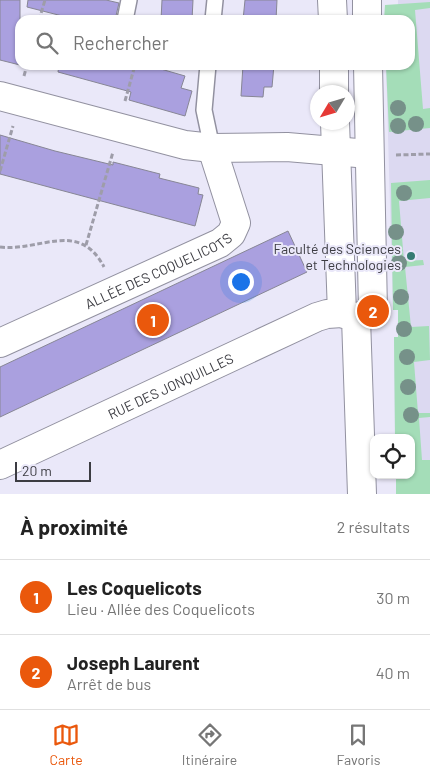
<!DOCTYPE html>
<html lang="fr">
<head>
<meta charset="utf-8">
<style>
	body { margin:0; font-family:Barlow,sans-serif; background:#f6f6f6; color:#222 }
	.controls { position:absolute; right:15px; bottom:15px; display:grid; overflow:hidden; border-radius:10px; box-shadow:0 1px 4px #0004 }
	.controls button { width:45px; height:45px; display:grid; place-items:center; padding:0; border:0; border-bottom:1px solid #e0e0e0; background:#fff; color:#222; font:25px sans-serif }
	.compass { position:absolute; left:310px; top:85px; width:45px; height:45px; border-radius:50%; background:#fff; box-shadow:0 1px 4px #0004; rotate:232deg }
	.scale { position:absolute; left:15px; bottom:12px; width:76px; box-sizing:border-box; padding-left:5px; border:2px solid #3c3c42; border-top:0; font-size:14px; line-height:18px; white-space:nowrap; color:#3c3c42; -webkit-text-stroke:4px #eae8f9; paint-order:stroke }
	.you { position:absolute; left:240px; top:281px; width:18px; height:18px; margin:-12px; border:4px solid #fff; border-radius:50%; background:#1a73e8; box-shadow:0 0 0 8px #1a73e833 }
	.badge { display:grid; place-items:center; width:32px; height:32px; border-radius:50%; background:#ea580c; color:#fff; font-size:16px; font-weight:700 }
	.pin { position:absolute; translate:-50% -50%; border:2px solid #fff; box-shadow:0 1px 5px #0006 }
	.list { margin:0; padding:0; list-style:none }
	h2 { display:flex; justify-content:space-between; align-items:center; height:65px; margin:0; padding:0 20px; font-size:21px }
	h2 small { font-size:16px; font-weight:400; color:#767676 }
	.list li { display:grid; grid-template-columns:32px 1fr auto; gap:15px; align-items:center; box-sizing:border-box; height:75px; padding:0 20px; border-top:1px solid #e0e0e0 }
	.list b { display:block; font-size:19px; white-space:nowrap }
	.list p { margin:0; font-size:16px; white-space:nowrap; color:#767676 }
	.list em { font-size:16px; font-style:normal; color:#767676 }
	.icon { flex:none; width:28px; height:28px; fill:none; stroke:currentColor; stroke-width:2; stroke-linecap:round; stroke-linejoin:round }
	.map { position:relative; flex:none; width:430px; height:494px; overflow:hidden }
	.search { position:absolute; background:#fff; box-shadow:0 1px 4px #0004; left:15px; right:15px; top:15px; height:55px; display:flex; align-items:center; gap:12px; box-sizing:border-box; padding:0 18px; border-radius:15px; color:#767676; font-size:19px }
	.sheet { height:215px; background:#fff }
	nav { display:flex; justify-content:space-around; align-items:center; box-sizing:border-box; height:70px; border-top:1px solid #e0e0e0; background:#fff; font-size:14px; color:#767676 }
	nav a { display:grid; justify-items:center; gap:2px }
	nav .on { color:#ea580c }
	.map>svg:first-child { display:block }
</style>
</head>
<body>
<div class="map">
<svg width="430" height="494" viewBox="0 0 430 494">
	<rect width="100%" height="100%" fill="#eae8f9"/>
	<path fill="#dcd9f1" d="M398,0h32v494h-34v-19h15v-37h-16l-1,-101h4v-27h-5l-7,-245h24v-45h-26v-4l14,-10z"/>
	<path fill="#a4ddb8" d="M430,2v6l-15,2 8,99 7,-1v20l-41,4 -3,-67h24v-45h-26l1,-15z
		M430,180v18l-31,3 5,60 19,-1 1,5 -19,2 6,60 18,-1 1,34 -16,2 4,51h12v4l-11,1 3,42h8v34h-34v-19h15v-37h-16l-1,-101h4v-27h-5l-2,-127z"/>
	<path fill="#aaa0df" stroke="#878695" d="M0,0h20v65l-20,-5z
		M28,0h78l13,3 -4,17h-37l-51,-13z
		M162,0h31l-1,20h-31z
		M245,0h32l-1,20h-33z
		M59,65h88l38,11 -4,12 11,3 -7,25 -56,-16 2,-8 -73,-20z
		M243,65h31l-2,22h-8l-1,10 -22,-1z
		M0,135l55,16 58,14v-3l47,12 -1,4 40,10 -1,6 5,1 -8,31 -195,-52z
		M288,231l19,41 -307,145v-50z"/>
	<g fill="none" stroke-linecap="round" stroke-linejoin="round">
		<g stroke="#9291a0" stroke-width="18">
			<path id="lane" d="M125,20l4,-20
				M213,20l2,-20
				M208,65l-4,45 8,38"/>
		</g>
		<g stroke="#9291a0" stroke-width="30">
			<g id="street">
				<path d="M0,96l185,49 27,3 75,-1 82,7"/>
				<path id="s1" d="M0,343l220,-100 11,-9 5,-11 -24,-75"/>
				<path id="s2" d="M0,465l317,-148 10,-3 15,-1"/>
			</g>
		</g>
		<g stroke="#9291a0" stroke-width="30">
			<path id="secondary" d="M332,0l1,20
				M367,0v20
				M334,65v27
				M335,122l7,191 14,5 17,-7 -5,-246
				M356,318l6,176"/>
		</g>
		<path stroke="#9e9da9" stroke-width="3" stroke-dasharray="5 2.5" stroke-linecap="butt" d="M39,20l6,-20
			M24,76l3,-11
			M125,101l10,-36
			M396,155l34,-1
			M0,171l13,-45
			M86,245l27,-93
			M0,247c39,5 79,-28 104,20"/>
		<use href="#lane" stroke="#fff" stroke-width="15"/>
		<use href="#street" stroke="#fff" stroke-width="28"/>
		<use href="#secondary" stroke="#fff" stroke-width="28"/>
	</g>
	<g fill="#769189">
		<circle cx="398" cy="108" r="8"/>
		<circle cx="416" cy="124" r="8"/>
		<circle cx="398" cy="126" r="8"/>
		<circle cx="404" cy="193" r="8"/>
		<circle cx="396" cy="232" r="8"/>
		<circle cx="399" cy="263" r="8"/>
		<circle cx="401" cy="297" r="8"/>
		<circle cx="404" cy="329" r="8"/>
		<circle cx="407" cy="357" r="8"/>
		<circle cx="408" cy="387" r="8"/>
		<circle cx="411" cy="415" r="8"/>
	</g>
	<circle fill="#357b72" stroke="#eae8f9" stroke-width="2" cx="411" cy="256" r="5"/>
	<g text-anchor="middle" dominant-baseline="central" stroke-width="4" stroke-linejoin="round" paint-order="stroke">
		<g font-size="14" fill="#3c3c42" stroke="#eae8f9" text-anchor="end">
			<text x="401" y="248">Faculté des Sciences<tspan x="401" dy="16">et Technologies</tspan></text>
		</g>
		<g font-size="14" fill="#3c3c42" stroke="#eae8f9">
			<text stroke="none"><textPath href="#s1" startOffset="174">ALLÉE DES COQUELICOTS</textPath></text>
			<text stroke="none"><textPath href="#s2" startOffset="188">RUE DES JONQUILLES</textPath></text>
		</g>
	</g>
</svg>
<div class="controls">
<button><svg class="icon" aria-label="locate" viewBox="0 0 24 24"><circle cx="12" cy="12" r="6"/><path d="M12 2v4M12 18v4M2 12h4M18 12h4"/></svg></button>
</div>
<svg class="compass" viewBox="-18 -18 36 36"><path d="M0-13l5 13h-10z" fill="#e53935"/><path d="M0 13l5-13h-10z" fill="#767676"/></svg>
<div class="scale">20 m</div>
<div class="you"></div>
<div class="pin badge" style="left:153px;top:320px">1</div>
<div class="pin badge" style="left:373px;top:311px">2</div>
<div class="search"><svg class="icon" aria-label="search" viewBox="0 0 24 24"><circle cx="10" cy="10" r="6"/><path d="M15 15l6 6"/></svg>Rechercher</div>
</div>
<section class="sheet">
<h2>À proximité<small>2 résultats</small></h2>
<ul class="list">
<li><span class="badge">1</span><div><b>Les Coquelicots</b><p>Lieu · Allée des Coquelicots</p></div><em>30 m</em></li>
<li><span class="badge">2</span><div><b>Joseph Laurent</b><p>Arrêt de bus</p></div><em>40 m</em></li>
</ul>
</section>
<nav>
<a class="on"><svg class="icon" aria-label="map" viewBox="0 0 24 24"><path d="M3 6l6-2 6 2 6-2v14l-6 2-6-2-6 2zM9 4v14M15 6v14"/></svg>Carte</a>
<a><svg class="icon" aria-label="directions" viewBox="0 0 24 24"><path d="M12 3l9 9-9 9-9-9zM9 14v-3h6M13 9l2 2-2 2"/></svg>Itinéraire</a>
<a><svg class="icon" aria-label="saved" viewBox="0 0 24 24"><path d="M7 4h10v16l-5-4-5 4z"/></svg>Favoris</a>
</nav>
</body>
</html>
